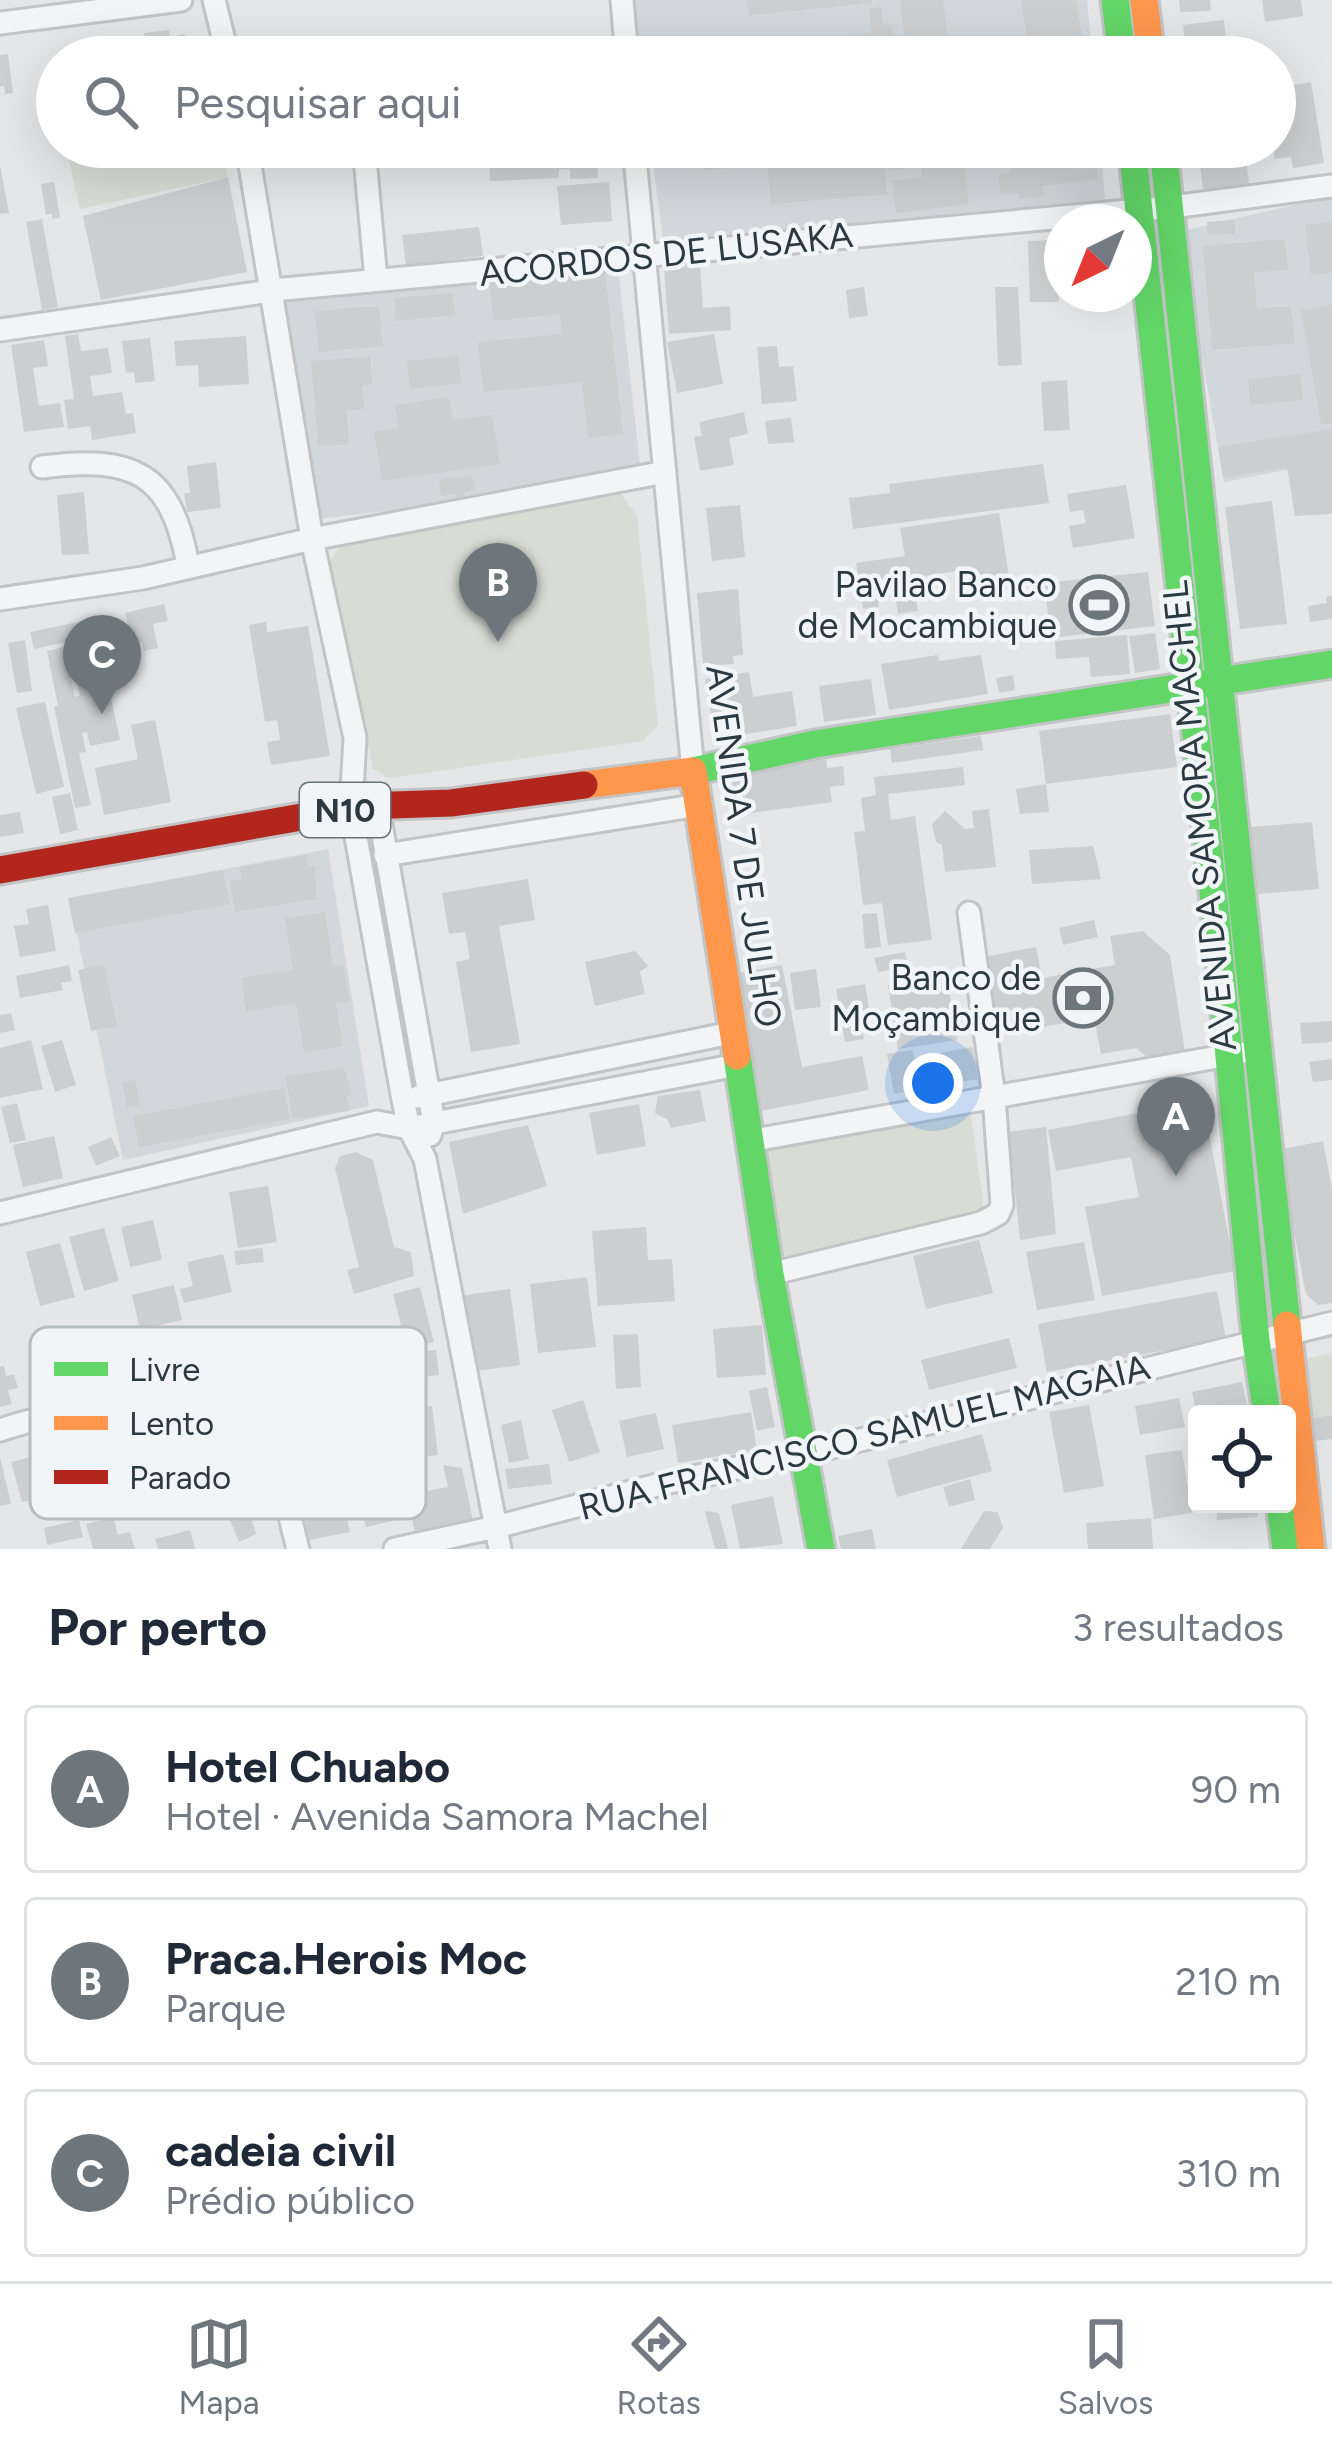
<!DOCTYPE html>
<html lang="pt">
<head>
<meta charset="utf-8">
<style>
	body { margin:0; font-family:Figtree,sans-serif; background:#f6f6f7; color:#1f2937 }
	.controls { position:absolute; right:36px; bottom:36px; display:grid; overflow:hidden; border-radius:12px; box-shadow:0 12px 48px #0002 }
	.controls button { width:108px; height:108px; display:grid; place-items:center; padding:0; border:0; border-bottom:3px solid #e0e1e3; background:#fff; color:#1f2937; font:60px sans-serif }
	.compass { position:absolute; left:1044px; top:204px; width:108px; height:108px; border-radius:50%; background:#fff; box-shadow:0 12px 48px #0002; rotate:223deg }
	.you { position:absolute; left:933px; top:1083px; width:42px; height:42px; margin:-30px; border:9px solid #fff; border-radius:50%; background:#1a73e8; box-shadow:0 0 0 18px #1a73e833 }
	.badge { display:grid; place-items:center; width:78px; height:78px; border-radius:50%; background:#6c767b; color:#fff; font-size:39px; font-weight:700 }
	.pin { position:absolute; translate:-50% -99px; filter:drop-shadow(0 3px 6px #0008) }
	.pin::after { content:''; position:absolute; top:63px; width:42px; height:36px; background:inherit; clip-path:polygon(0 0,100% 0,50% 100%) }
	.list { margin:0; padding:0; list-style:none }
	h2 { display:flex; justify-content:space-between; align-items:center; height:156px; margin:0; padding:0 48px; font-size:51px }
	h2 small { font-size:39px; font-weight:400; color:#747a83 }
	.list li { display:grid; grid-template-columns:78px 1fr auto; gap:36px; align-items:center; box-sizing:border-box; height:168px; margin:0 24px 24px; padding:0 24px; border:3px solid #e0e1e3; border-radius:12px }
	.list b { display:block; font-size:45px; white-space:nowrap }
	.list p { margin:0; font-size:39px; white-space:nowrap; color:#747a83 }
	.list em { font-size:39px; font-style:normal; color:#747a83 }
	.icon { flex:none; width:66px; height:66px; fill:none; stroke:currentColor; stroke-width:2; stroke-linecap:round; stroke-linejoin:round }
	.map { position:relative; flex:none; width:1332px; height:1549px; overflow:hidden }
	.search { position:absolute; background:#fff; box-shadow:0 12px 48px #0002; left:36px; right:36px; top:36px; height:132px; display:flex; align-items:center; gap:30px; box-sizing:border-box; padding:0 42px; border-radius:66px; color:#747a83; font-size:45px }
	.sheet { height:732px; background:#fff }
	nav { display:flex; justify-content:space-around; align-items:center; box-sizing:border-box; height:168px; border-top:3px solid #e0e1e3; background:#fff; font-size:33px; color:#747a83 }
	nav a { display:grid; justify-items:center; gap:6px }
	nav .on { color:#6c767b }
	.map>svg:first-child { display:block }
</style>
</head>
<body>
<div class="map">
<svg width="1332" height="1549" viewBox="0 0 1332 1549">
	<rect width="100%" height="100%" fill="#e4e6e8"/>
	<path fill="#d2d7db" d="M632,0h455l5,57h-452z
		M651,147h449l5,53 -442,40z
		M1332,196v265l-108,21 -42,-238 -21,-8z
		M617,259l24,214 -164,27 -158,19 -36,-226z
		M328,849l41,257 -246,54 -53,-261z"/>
	<path fill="#d7dcd4" d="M66,147h155l7,30 -148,32z
		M621,494l16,22 21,209 -15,16 -253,37 -17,-9 -43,-209 13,-18z
		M970,1108l16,117 -216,44 -27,-116z
		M1332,1353v85l-18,3 -13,-81z"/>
	<path fill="#cccfd0" d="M747,0h124v3l-122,12z
		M900,0h43l7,57h-43z
		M1021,0h55l9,57h-55z
		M1179,0h31l1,11 -31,1z
		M1262,0h39l2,16 -38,6z
		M881,7l2,18h8l2,12 -9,2 3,18h-75l-2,-17 62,-7 -3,-24z
		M1224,20l4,37h-41l-4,-32z
		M169,30l1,7 15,-3 3,23h-62l-2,-11 21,-3 -1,-10z
		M780,36l2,21h-88l-1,-13z
		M8,54l5,39 -8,1 -1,-8 -4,1v-32z
		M1311,82l13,81 -31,5 -2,-11 -17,2 1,-31 12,-2 -6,-39z
		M702,147h90v11l91,-8 4,44 -116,10 -4,-40 -63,6z
		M884,147h78l7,57 -73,9 -4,-32 30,-3 -1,-12 -33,5z
		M1007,147h86l5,32 -56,7 2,10 -24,3 -1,-7 -18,2 -3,-19 12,-2z
		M1198,147h47l4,38 -46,5z
		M597,152l1,26 -28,1v-10l-11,1v8l-69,3 -1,-24z
		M0,165l9,48 -9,1z
		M228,177l19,95 -146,28 -18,-84z
		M54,182l6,36 -8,1v-5l-6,1 -5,-31z
		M609,182l3,39 -51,4 -4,-39z
		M42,219l16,88 -16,3 -16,-88z
		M1235,220v14l-28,1v-13z
		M1332,222v51l-21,2 -6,-50z
		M479,227l4,29 -77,9 -4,-30z
		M1285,239l3,31 -34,2 3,37 34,-3 4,37 -83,7 -9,-104z
		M1057,240l2,62h-29l-2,-61z
		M700,265l3,43 27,-2 1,24 -62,4 -5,-66z
		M605,271l18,163 -35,4 -6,-56 -99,10 -5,-50 84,-8 -2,-20 -67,7 -4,-38z
		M864,287l4,29 -19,2 -3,-28z
		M995,287h23l4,78 -24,1z
		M453,293l2,22 -59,6 -2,-23z
		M1332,305v118l-11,2 -20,-115z
		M379,306l4,40 -64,6 -4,-41z
		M78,334l3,17 27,-3 4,25 -22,3 3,20 29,-4 4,22 7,-1 3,20 -44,7 -2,-14 -22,3 -4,-29 10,-1 -9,-63z
		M714,334l9,50 -46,9 -10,-51z
		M246,336l3,48 -50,3 -1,-22 -22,1 -2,-25z
		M150,338l5,43 -20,2 -1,-11 -8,1 -4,-32z
		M44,340l4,26 -15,2 6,38 21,-3 4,24 -40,5 -13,-87z
		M777,346l2,21 14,-1 4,35 -35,3 -5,-57z
		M458,356l3,27 -51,6 -3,-28z
		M370,357l2,28h-10l2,24 -18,1 3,34 -31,2 -7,-85z
		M1301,374l2,26 -53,5 -2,-26z
		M1067,380l3,50 -26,1 -3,-49z
		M449,397l4,23 39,-5 8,49 -118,17 -8,-49 24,-4 -3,-23z
		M744,412l4,22 -19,4 5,27 -34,6 -6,-34 8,-1 -3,-14z
		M791,418l3,24 -26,2 -3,-23z
		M1332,429v85l-37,2 -8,-49 -64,11 -5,-31z
		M216,462l5,46 -34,4 -3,-19h6l-3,-27z
		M1043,464l6,39 -196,26 -4,-31 41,-5 -1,-9z
		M472,475l3,15 -11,2 1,6 -9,2 -1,-6 -14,2 -2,-16z
		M1126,485l9,53 -62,10 -4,-22 17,-3 -3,-13 -13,2 -3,-18z
		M84,492l5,62 -27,1 -5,-60z
		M1272,501l15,123 -47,5 -15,-122z
		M740,505l5,52 -33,4 -6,-53z
		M999,513l12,76 -50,8 -4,-26 -44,7 5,33 -20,3 -3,-18 -17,2 1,9 -16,2 -7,-46 49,-7 -5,-28z
		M1148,572l7,54 -104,12 -7,-55z
		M738,589l5,66 -10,1 1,8 -31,2 -6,-73z
		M1332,596v23l-22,3 -2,-16 19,-3 -1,-6z
		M164,604l4,17 -15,3 5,24 -14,3 -2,-9 -10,2 -7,-31z
		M78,622l7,32 16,-3 19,89 -30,6 -3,-14 -5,1 4,19 -7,1 12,52 -16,3 -21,-102h4l-11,-55 17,-4 11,50 5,-1 -10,-45 7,-2 -2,-9 -41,9 -4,-17z
		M266,622l1,10 41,-6 22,130 -59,9 -4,-23 13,-2 -3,-20 -12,2 -16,-97z
		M1155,633l5,36 -25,4 -6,-37z
		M1127,635l3,39 -39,3 -2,-20 -33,2 -1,-18z
		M25,640l7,51 -15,2 -9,-50z
		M938,655l1,6 42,-6 7,39 -99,16 -8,-46z
		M749,672l4,25 39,-6 5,35 -82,13 -10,-60z
		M1013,675l2,15 -16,3 -3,-15z
		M871,679l5,36 -52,7 -5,-36z
		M45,702l19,85 -28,7 -20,-86z
		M1170,714l7,53 -131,17 -7,-53z
		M155,720l16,82 -67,13 -9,-47 43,-9 -7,-34z
		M981,736l2,14 -91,13 -2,-14z
		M826,759l1,9 16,-2 2,19 -15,2 2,15 -95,13 -6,-43z
		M963,767l2,18 -77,9 3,26 24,-4 17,124 -44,5 -6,-42 -19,2 -9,-73 11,-1 -4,-33 15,-3 -2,-18z
		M1046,784l3,28 -29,2 -4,-25z
		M70,793l8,37 -18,4 -8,-37z
		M989,809l7,58 -51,5 -3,-27 -6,-3 -4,-18 13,-13 20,18 9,-1 -2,-17z
		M20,812l4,21 -24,4v-22z
		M1312,822l7,67 -61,5 -7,-67z
		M1093,846l8,33 -69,5 -3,-34z
		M306,855l2,12 7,-2 1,34 -81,13 -5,-31 12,-2 -2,-12z
		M223,870l7,34 -155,29 -7,-35z
		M528,879l7,41 -36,6 21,118 -49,8 -15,-90 14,-3 -5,-27 -16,2 -7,-41z
		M48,905l8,46 -36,6 -6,-31 15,-2 -3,-15z
		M325,912l8,55 10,-1 6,36 -13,1 7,43 -39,6 -8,-49 -50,8 -5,-33 52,-8 -8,-52z
		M877,913l4,34 -16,2 -3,-35z
		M1094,920l4,17 -35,8 -4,-17z
		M1143,931l27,24 15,97 -38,5 -11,-9 -35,6 -7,-36 -97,17 -14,-78 53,-10 6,31 73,-13 -5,-29z
		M635,951l13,15 -8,6 5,22 -50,12 -10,-44z
		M905,952l3,14 -30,6 -4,-14z
		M104,964l13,62 -26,5 -13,-61z
		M69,965l3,16 -11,2 2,7 -43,8 -4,-22z
		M782,965l20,102 60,-11 7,34 -114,22 -27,-137z
		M816,969l5,38 -26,3 -5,-37z
		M947,976l10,64 -59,9 -10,-64z
		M865,984l5,31 -10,2 4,22 -19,3 -9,-53z
		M11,1013l4,17 -15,3v-18z
		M1332,1021v21l-30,2 -2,-21z
		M31,1040l12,49 -43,9v-50z
		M62,1040l14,45 -21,7 -14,-46z
		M972,1047l6,32 -84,15 -7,-40 25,-4 2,8z
		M1332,1059v21l-19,2 -4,-20z
		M344,1068l8,27 -5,1 2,15 -57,8 -6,-43z
		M135,1080l5,25 -13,3 -5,-26z
		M284,1088l6,31 -151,28 -6,-31z
		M700,1090l6,31 -35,7 -3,-8 -13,-7 3,-17z
		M1201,1090l34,181 -133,25 -17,-89 54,-10 -8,-40 -75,14 -8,-41 111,-21 -2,-11z
		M17,1103l9,37 -16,3 -9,-36z
		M639,1104l7,42 -49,9 -8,-42z
		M528,1125l19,61 -84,28 -14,-72z
		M1046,1127l10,107 -36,6 -11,-108z
		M54,1136l9,42 -40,9 -10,-42z
		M111,1137l9,19 -24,10 -8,-19z
		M1323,1141l9,48v114l-14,2 -12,-11 -28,-144z
		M356,1152l17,8 21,87 17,5 3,24 -60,18 -7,-24 12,-3 -24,-99 5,-12z
		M268,1186l9,56 -39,6 -9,-56z
		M153,1220l9,40 -32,7 -9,-40z
		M646,1227l2,33 24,-1 3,42 -77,5 -6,-75z
		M104,1228l15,53 -35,10 -15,-54z
		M979,1240l14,53 -67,16 -13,-53z
		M1084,1242l11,58 -58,10 -11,-58z
		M60,1243l15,54 -35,9 -14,-54z
		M262,1248l2,14 -28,3 -2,-14z
		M223,1254l9,38 -48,11 -4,-14 13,-3 -6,-24z
		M587,1277l9,70 -58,6 -8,-69z
		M174,1285l8,35 -42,10 -8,-35z
		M420,1287l14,55 -27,7 -14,-55z
		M510,1289l10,76 -51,7 -11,-76z
		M1217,1291l9,48 -179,33 -9,-48z
		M762,1325l4,50 -49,3 -4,-49z
		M206,1327l37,2 -2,37 -37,-2z
		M638,1334l3,53 -25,2 -3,-54z
		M1009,1338l8,30 -88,22 -8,-30z
		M436,1350l3,25 -45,6 -3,-25z
		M4,1366l2,10 8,-2 4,14 -10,2 4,14 -12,3v-40z
		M1242,1382l7,32h-52l-5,-22z
		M767,1387l8,40 -18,4 -8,-40z
		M1179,1398l6,29 -45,8 -5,-29z
		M583,1400l17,52 -31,10 -17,-52z
		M1089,1405l15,81 -40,7 -15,-81z
		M432,1406l6,49 -36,4 -6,-48z
		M751,1412l6,38 -79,13 -6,-38z
		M656,1413l8,36 -37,8 -8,-36z
		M1332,1415v24l-18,2 -3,-22z
		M521,1420l8,39 -20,4 -8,-38z
		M982,1434l10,37 -95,26 -10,-37z
		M1182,1450l10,63 -38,6 -9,-64z
		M43,1454l11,41 -32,7 -11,-40z
		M0,1457l11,47 -11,2z
		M549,1464l3,20 -44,5 -3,-20z
		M443,1465l19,3 11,53 -58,12 -8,-38 41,-8z
		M970,1479l5,21 -26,7 -6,-20z
		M393,1484l8,35 -35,8 -9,-34z
		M342,1496l8,36 -41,8 -7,-36z
		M773,1496l10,48 -43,5 -9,-44z
		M1216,1504h41l1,13 -41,3z
		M249,1510l7,24 -17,8 -9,-22z
		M705,1511l14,2 9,36h-13z
		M984,1511l14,1 5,16 -13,21h-29z
		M113,1517l5,18 12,-3 5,17h-42l-7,-25z
		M1151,1518l2,31h-65l-2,-26z
		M79,1520l4,17 -36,8 -3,-17z
		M872,1529l4,20h-35l-3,-13z
		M190,1530l5,19h-37l-3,-10z"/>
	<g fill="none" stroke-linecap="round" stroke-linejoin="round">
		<g stroke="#c2c4c6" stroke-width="27">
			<path id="street" d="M214,0l14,57
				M622,0l5,57
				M0,23l181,-23
				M247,147l65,392 43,199 -4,71 52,291 6,28 16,31 75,390
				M364,147l12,133
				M634,147l59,624
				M0,330l284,-41 888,-82 160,-21
				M42,467c91,-12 129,5 146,98
				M0,599l143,-21 169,-39 353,-67
				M373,795l5,12 56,316 -4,12
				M385,855l314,-50
				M418,1097l313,-64
				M749,1141l491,-88
				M0,1213l377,-91 32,6 328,-63
				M770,1274l211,-51 17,-9 4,-9 -8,-108 -25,-184
				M0,1430c55,-19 155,-32 212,-15 21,6 46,27 58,45 15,26 20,60 28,89
				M395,1549l101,-22 169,-44 139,-29 528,-131"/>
		</g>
		<g stroke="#c2c4c6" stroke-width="33">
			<path id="fast" d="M1115,0l7,57
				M1132,147l84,772 40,422 11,73
				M1163,147l124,1178
				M693,771l122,-27 517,-80
				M737,1056l33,218 51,275
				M1280,1504l6,45"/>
		</g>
		<g stroke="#c2c4c6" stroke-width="33">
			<path id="slow" d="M1144,0l7,57
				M584,785l109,-14 44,285
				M1287,1325l24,224"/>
		</g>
		<g stroke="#c2c4c6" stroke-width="33">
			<path id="jam" d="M0,870l364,-64 87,-3 133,-18"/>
		</g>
		<use href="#street" stroke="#f3f4f5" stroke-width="21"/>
		<use href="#fast" stroke="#63d668" stroke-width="27"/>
		<use href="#slow" stroke="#ff974d" stroke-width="27"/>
		<use href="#jam" stroke="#b3261e" stroke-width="27"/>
	</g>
	<defs>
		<g id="stadium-ring" transform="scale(3)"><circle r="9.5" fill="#f2f5f7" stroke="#6c767b" stroke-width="1.5"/><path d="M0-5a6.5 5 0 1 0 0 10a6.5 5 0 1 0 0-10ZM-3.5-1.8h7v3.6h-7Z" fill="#6c767b"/></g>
		<g id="bank-ring" transform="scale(3)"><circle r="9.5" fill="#f2f5f7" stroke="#6c767b" stroke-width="1.5"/><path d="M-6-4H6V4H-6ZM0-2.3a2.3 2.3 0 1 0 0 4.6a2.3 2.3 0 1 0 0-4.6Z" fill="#6c767b"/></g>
	</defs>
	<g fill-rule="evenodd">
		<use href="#stadium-ring" x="1099" y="605"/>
		<use href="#bank-ring" x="1083" y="998"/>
	</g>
	<g text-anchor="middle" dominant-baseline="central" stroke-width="9" stroke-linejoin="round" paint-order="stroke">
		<rect fill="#f2f5f7" stroke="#677178" stroke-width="3" x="300" y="783" width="90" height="54" rx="9"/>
		<g font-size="33" font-weight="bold" fill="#2b3941">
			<text x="345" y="810">N10</text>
		</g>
		<g font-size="36" fill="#2b3941" stroke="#f2f5f7">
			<text transform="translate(666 254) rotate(-6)">ACORDOS DE LUSAKA</text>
			<text transform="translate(1199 816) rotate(-96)">AVENIDA SAMORA MACHEL</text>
			<text transform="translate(744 846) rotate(82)">AVENIDA 7 DE JULHO</text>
			<text transform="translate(864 1437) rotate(-14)">RUA FRANCISCO SAMUEL MAGAIA</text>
		</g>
		<g font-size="36" fill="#2b3941" stroke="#f2f5f7" text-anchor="end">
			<text x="1057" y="584">Pavilao Banco<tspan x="1057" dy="41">de Mocambique</tspan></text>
			<text x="1041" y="977">Banco de<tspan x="1041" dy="41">Moçambique</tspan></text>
		</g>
	</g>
	<rect x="30" y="1327" width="396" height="192" rx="18" fill="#f2f5f7" stroke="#b6bdc0" stroke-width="3"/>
	<rect x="54" y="1362" width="54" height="14" fill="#63d668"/>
	<rect x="54" y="1416" width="54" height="14" fill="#ff974d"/>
	<rect x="54" y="1470" width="54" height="14" fill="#b3261e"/>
	<g font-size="33" fill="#2b3941">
		<text x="129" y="1381">Livre</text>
		<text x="129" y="1435">Lento</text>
		<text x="129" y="1489">Parado</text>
	</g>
</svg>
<div class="controls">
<button><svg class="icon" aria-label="locate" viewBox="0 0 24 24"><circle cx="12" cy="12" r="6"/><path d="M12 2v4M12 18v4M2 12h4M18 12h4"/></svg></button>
</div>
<svg class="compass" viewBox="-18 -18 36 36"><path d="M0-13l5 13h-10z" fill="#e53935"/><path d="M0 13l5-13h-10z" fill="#747a83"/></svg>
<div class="you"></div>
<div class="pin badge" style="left:1176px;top:1176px">A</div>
<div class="pin badge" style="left:498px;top:642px">B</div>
<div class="pin badge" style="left:102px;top:714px">C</div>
<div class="search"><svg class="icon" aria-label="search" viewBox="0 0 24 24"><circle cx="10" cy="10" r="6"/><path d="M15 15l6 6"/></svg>Pesquisar aqui</div>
</div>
<section class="sheet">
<h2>Por perto<small>3 resultados</small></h2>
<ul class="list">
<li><span class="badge">A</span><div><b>Hotel Chuabo</b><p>Hotel · Avenida Samora Machel</p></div><em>90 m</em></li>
<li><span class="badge">B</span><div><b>Praca.Herois Moc</b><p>Parque</p></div><em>210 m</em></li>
<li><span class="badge">C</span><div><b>cadeia civil</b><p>Prédio público</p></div><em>310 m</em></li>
</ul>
</section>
<nav>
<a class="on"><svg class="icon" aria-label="map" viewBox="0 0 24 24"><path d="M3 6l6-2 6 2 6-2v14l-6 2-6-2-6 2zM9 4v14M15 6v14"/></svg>Mapa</a>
<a><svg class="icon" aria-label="directions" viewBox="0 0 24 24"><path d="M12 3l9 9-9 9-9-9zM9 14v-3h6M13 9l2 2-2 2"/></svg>Rotas</a>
<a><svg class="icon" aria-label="saved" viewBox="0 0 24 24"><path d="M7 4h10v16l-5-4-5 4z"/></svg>Salvos</a>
</nav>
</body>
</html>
